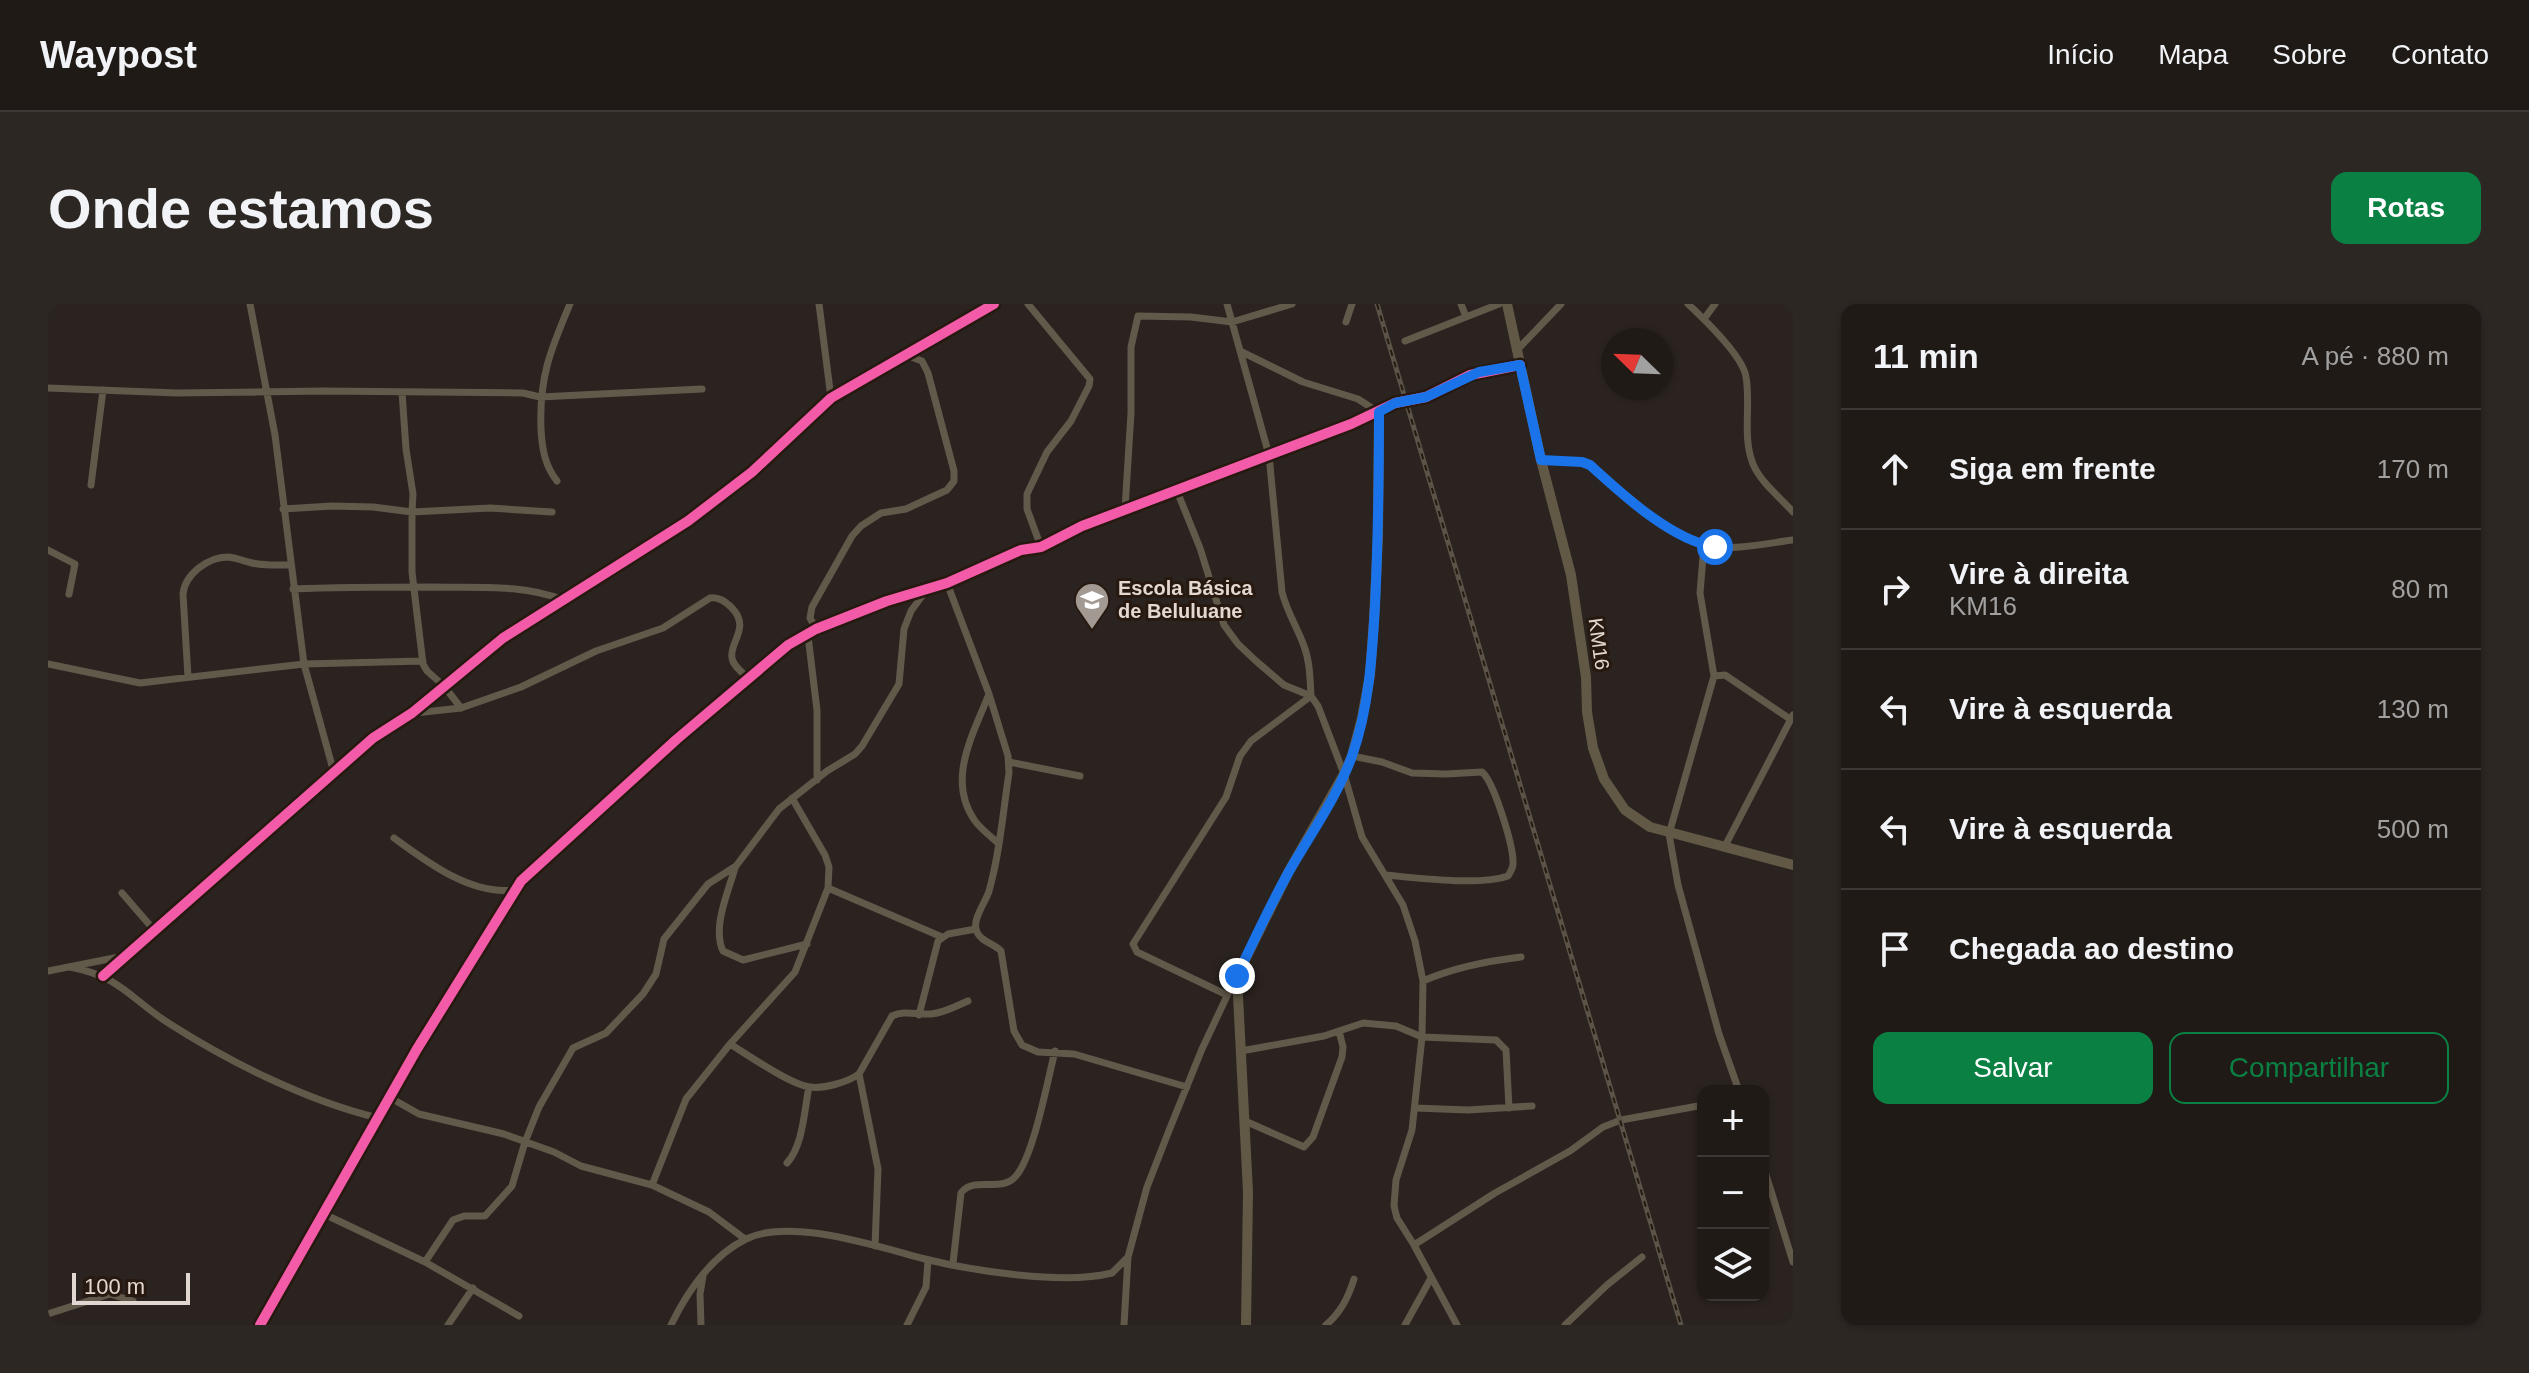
<!DOCTYPE html>
<html lang="pt">
<head>
<meta charset="utf-8">
<style>
	body { margin:0; font-family:Helvetica,sans-serif; background:#2d2724; color:#f1f3f6 }
	.controls { position:absolute; right:24px; bottom:24px; display:grid; overflow:hidden; border-radius:16px; box-shadow:0 2px 6px #0004 }
	.controls button { width:72px; height:72px; display:grid; place-items:center; padding:0; border:0; border-bottom:2px solid #3d3836; background:#201a17; color:#f1f3f6; font:40px sans-serif }
	.compass { position:absolute; left:1553px; top:24px; width:72px; height:72px; border-radius:50%; background:#201a17; box-shadow:0 2px 6px #0004; rotate:293deg }
	.scale { position:absolute; left:24px; bottom:20px; width:118px; box-sizing:border-box; padding-left:8px; border:4px solid #e2d8d1; border-top:0; font-size:22px; line-height:28px; white-space:nowrap; color:#e2d8d1; -webkit-text-stroke:6px #27190f; paint-order:stroke }
	.stop { position:absolute; width:24px; height:24px; margin:-18px; border:6px solid #1a73e8; border-radius:50%; background:#fff }
	.stop.end { background:#1a73e8; border-color:#fff; box-shadow:0 2px 8px #0008 }
	.list { margin:0; padding:0; list-style:none }
	h2 { display:flex; justify-content:space-between; align-items:center; height:104px; margin:0; padding:0 32px; font-size:34px }
	h2 small { font-size:26px; font-weight:400; color:#a2a1a1 }
	.list li { display:grid; grid-template-columns:52px 1fr auto; gap:24px; align-items:center; box-sizing:border-box; height:120px; padding:0 32px; border-top:2px solid #3d3836 }
	.list b { display:block; font-size:30px; white-space:nowrap }
	.list p { margin:0; font-size:26px; white-space:nowrap; color:#a2a1a1 }
	.list em { font-size:26px; font-style:normal; color:#a2a1a1 }
	.actions { display:flex; gap:16px; padding:24px 32px }
	.actions a { flex:1; padding:18px 0; border:2px solid #0b8043; border-radius:16px; text-align:center; font-size:28px; color:#0b8043 }
	.actions .main { background:#0b8043; color:#fff }
	.icon { flex:none; width:44px; height:44px; fill:none; stroke:currentColor; stroke-width:2; stroke-linecap:round; stroke-linejoin:round }
	.map { position:relative; flex:none; width:1745px; height:1021px; overflow:hidden; border-radius:16px }
	header { display:flex; align-items:center; gap:48px; box-sizing:border-box; height:112px; padding:0 40px; background:#201a17; border-bottom:2px solid #3d3836 }
	header strong { font-size:38px }
	nav { display:flex; gap:44px; margin-inline-start:auto; font-size:28px }
	.intro { display:flex; align-items:center; justify-content:space-between; box-sizing:border-box; height:192px; padding:0 48px }
	h1 { margin:0; font-size:56px }
	.button { padding:20px 36px; border-radius:16px; background:#0b8043; color:#fff; font-size:28px; font-weight:700 }
	main { display:flex; gap:48px; padding:0 48px }
	aside { flex:1; background:#201a17; border-radius:16px; box-shadow:0 2px 6px #0004 }
	.map>svg:first-child { display:block }
</style>
</head>
<body>
<header>
<strong>Waypost</strong>
<nav><a>Início</a><a>Mapa</a><a>Sobre</a><a>Contato</a></nav>
</header>
<div class="intro"><h1>Onde estamos</h1><a class="button">Rotas</a></div>
<main>
<div class="map">
<svg width="1745" height="1021" viewBox="0 0 1745 1021">
	<rect width="100%" height="100%" fill="#2b231f"/>
	<g fill="none" stroke-linecap="round" stroke-linejoin="round">
		<path stroke="#615949" stroke-width="7" d="M202,0l25,131 29,229 30,109
			M771,0l12,94
			M980,0l62,75 -1,7 -18,35 -24,31 -20,42v15l14,38
			M1179,0l42,151 13,137c5,20 15,35 22,54 6,16 6,33 7,50l-60,45 -11,15 -14,41 -93,147 4,8 90,43
			M1413,0l5,13
			M1640,0c16,15 55,52 58,73 5,28 -4,60 7,87 8,19 27,33 40,48
			M1744,1h1
			M1656,15l11,-15
			M1298,18l6,-18
			M1357,37l94,-37
			M1471,44l42,-44
			M1194,48l61,30 55,17 20,13
			M0,84l129,5 146,-2 200,2 17,4 162,-8
			M1493,156l41,2 8,3c29,26 79,72 117,81 23,5 62,-3 86,-6
			M509,177c-12,-15 -15,-32 -16,-52 -2,-51 9,-78 29,-125
			M43,181l12,-95
			M1129,187l23,57 24,77 14,19 18,17 28,24 27,11 7,10 26,68 18,63 41,68 12,36 8,40 -1,56 -10,93 -16,50 -2,26 3,12 17,27 43,80
			M235,205l49,-3 41,1 39,5 1,-18 -7,-45 -4,-57
			M1077,205l6,-96v-66l7,-31 53,1 41,5 60,-18
			M1656,241l-4,48 14,83
			M0,246l27,14 -6,30
			M899,279l42,111 19,62 1,17c-6,38 -9,80 -20,118 -3,11 -18,29 -12,41 3,9 18,12 24,19l13,80 8,14 16,7 36,2 113,33
			M245,285c47,-2 95,-2 142,-2 43,1 88,-3 128,13
			M768,325l-6,-11 2,-11 40,-71 9,-10 20,-13 25,-4 41,-19 7,-9v-10l-26,-98 -6,-12 -16,-6
			M760,332l9,74v70
			M0,360l92,19 164,-19 119,-3
			M140,373l-5,-83c2,-20 25,-37 45,-37 9,1 16,4 24,6 13,3 26,2 38,2
			M941,390c-16,41 -43,86 -14,127 6,8 15,15 23,22
			M413,404l-17,-22 -17,-15 -4,-7 -11,-92v-60l78,-4 62,4
			M367,409l46,-5 60,-21 75,-36 67,-23 47,-30c9,-1 15,3 22,10 19,20 -3,34 0,50 1,8 10,14 16,20
			M1304,452l30,6 30,11 34,1 36,-2c12,10 32,75 31,92 0,5 -3,8 -5,12 -29,10 -91,2 -122,-1
			M961,458l71,14
			M346,534c33,24 76,57 119,52
			M1676,544l69,-133
			M687,564c-7,25 -23,59 -12,83l20,9 64,-16
			M780,584l114,49
			M74,589l32,37
			M22,663c52,10 60,32 100,57 61,39 138,77 208,94
			M0,667l76,-15
			M55,672l270,-238 39,-25 91,-75 185,-117 64,-49 79,-74 163,-94
			M1375,677c32,-14 64,-20 98,-24
			M871,711l19,-74 10,-7 28,-5
			M682,740c18,11 61,41 80,43 14,2 38,-5 49,-13l33,-58c12,-6 26,-1 39,-2 13,-1 25,-8 37,-13
			M1193,747l83,-15 39,-13 33,3 26,11 74,3 10,10 3,58
			M811,770l19,95 -3,77
			M1691,787l-20,-57 -41,-149 -9,-51 45,-158 11,-1 65,44
			M341,793l30,17 85,20 50,18 27,14 71,19 57,27 36,27
			M1367,804l53,2 64,-4
			M1197,817l59,26 9,-10 29,-80 1,-10 -4,-16
			M739,859c16,-17 17,-52 22,-76
			M1715,861l30,97
			M604,881l34,-86 44,-55 65,-72 33,-84 1,-21 -4,-12 -33,-57
			M276,910l101,48 94,54
			M1366,941l81,-52 75,-42 33,-24 18,-7 77,-14
			M377,958l28,-42 11,-4h21l27,-30 13,-44 14,-35 34,-59 33,-15 37,-39 13,-20 8,-35 44,-55 28,-18 43,-57 48,-38 28,-17 7,-8 37,-62 5,-55 7,-18 17,-23
			M905,959l8,-70c12,-17 39,-1 53,-15 19,-17 34,-100 41,-127
			M0,1010l62,-20 23,7
			M400,1021l25,-37
			M623,1021c16,-33 41,-69 75,-86 45,-22 133,8 179,20 48,12 139,26 187,14l16,-16 19,-70 23,-59 32,-79 33,-70
			M653,1021l-1,-31 3,-18
			M859,1021l19,-38 2,-27
			M1076,1021l4,-68
			M1278,1021c15,-13 22,-27 28,-46
			M1357,1021l26,-47
			M1517,1021l42,-40 35,-28"/>
		<path stroke="#615946" stroke-width="10" d="M1459,0l34,156 30,115 15,102 1,35 6,36 11,31 21,31 25,17 143,38
			M212,1021l157,-276 104,-168 156,-142 111,-94 28,-16 71,-28 60,-18 74,-33 20,-3 41,-21 269,-102 44,-21 31,-6 44,-22 50,-10
			M1198,1021l2,-133 -11,-216 52,-105 55,-97 8,-18 10,-38 8,-43 4,-55 4,-84 1,-124"/>
		<g stroke="#5a5448" stroke-width="5">
			<path id="rail" d="M1329,0l304,1021"/>
		</g>
		<use href="#rail" stroke="#27190f" stroke-width="2" stroke-dasharray="6" stroke-linecap="butt"/>
		<g stroke="#27190f" stroke-width="15">
			<path id="cycleway" d="M55,672l270,-238 39,-25 91,-75 185,-117 64,-49 79,-74 163,-94
				M212,1021l157,-276 104,-168 156,-142 111,-94 28,-16 71,-28 60,-18 74,-33 20,-3 41,-21 269,-102 44,-21 31,-6 44,-22 50,-10"/>
		</g>
		<use href="#cycleway" stroke="#f35aa7" stroke-width="10"/>
	</g>
	<g fill="none" stroke-linecap="round" stroke-linejoin="round">
		<path stroke="#1a73e8" stroke-width="10" d="M1189,672c17,-36 34,-73 54,-108 21,-36 47,-73 61,-112 17,-48 20,-99 23,-150 3,-64 4,-129 4,-194l16,-9 31,-6 53,-25 41,-7 21,95 41,2 8,3c32,29 81,75 125,82"/>
	</g>
	<defs>
		<g id="school-pin" transform="scale(1.8)"><path d="M0 17L-7.5 6A9.5 9.5 0 1 1 7.5 6Z" fill="#a29993" stroke="#27190f"/><path d="M0-5L7-2L0 1L-7-2ZM-4 1L0 2.5L4 1V4Q0 6-4 4Z" fill="#fff"/></g>
	</defs>
	<g fill-rule="evenodd">
		<use href="#school-pin" x="1044" y="296"/>
	</g>
	<g text-anchor="middle" dominant-baseline="central" stroke-width="6" stroke-linejoin="round" paint-order="stroke">
		<g font-size="20" font-weight="bold" fill="#e2d8d1" stroke="#27190f" text-anchor="start">
			<text x="1070" y="284">Escola Básica<tspan x="1070" dy="23">de Beluluane</tspan></text>
		</g>
		<g font-size="20" fill="#e2d8d1" stroke="#27190f">
			<text transform="translate(1551 340) rotate(82)">KM16</text>
		</g>
	</g>
</svg>
<div class="controls">
<button>+</button>
<button>−</button>
<button><svg class="icon" aria-label="layers" viewBox="0 0 24 24"><path d="M12 4l9 5-9 5-9-5zM3 14l9 5 9-5"/></svg></button>
</div>
<svg class="compass" viewBox="-18 -18 36 36"><path d="M0-13l5 13h-10z" fill="#e53935"/><path d="M0 13l5-13h-10z" fill="#a2a1a1"/></svg>
<div class="scale">100 m</div>
<div class="stop" style="left:1667px;top:243px"></div>
<div class="stop end" style="left:1189px;top:672px"></div>
</div>
<aside>
<h2>11 min<small>A pé · 880 m</small></h2>
<ul class="list">
<li><svg class="icon" aria-label="ahead" viewBox="0 0 24 24"><path d="M12 20V5M6 11l6-6 6 6"/></svg><div><b>Siga em frente</b></div><em>170 m</em></li>
<li><svg class="icon" aria-label="right" viewBox="0 0 24 24"><path d="M7 20v-9h11M14 6l5 5-5 5"/></svg><div><b>Vire à direita</b><p>KM16</p></div><em>80 m</em></li>
<li><svg class="icon" aria-label="left" viewBox="0 0 24 24"><path d="M17 20v-9H6M10 6l-5 5 5 5"/></svg><div><b>Vire à esquerda</b></div><em>130 m</em></li>
<li><svg class="icon" aria-label="left" viewBox="0 0 24 24"><path d="M17 20v-9H6M10 6l-5 5 5 5"/></svg><div><b>Vire à esquerda</b></div><em>500 m</em></li>
<li><svg class="icon" aria-label="arrive" viewBox="0 0 24 24"><path d="M6 21V4h12l-3 4 3 4H6"/></svg><div><b>Chegada ao destino</b></div></li>
</ul>
<div class="actions"><a class="main">Salvar</a><a>Compartilhar</a></div>
</aside>
</main>
</body>
</html>
